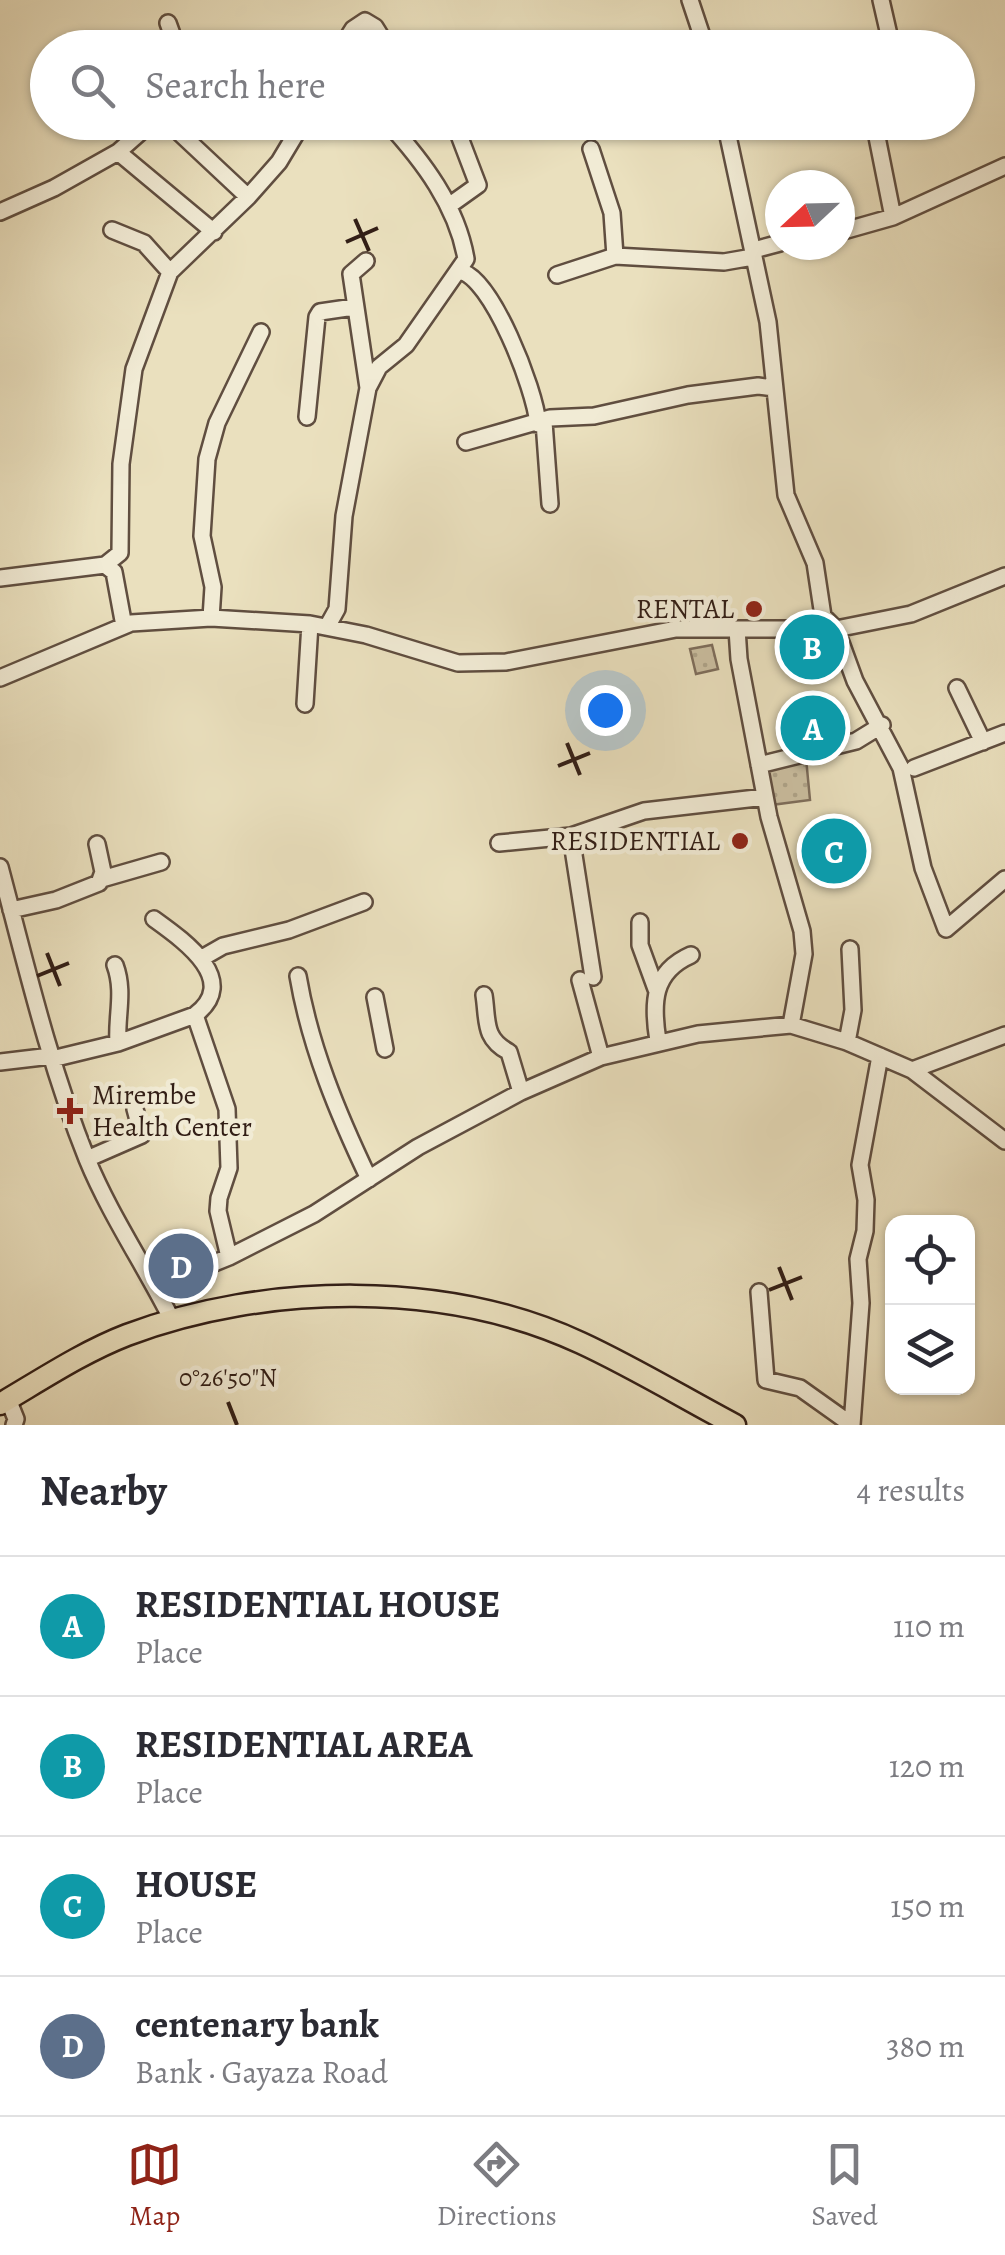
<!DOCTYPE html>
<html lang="en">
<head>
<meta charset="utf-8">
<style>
	body { margin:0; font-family:Alegreya,serif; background:#f2f2f3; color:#2b2b33 }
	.controls { position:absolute; right:30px; bottom:30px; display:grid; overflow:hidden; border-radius:20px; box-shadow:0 2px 8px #0004 }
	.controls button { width:90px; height:90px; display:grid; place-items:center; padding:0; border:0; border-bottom:2px solid #e1e1e2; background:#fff; color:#2b2b33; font:50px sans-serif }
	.compass { position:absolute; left:765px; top:170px; width:90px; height:90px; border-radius:50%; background:#fff; box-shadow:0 2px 8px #0004; rotate:248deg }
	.you { position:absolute; left:605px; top:710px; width:35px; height:35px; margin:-25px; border:8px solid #fff; border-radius:50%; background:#1a73e8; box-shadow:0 0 0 15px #1a73e833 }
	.badge { display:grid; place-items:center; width:65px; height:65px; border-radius:50%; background:#8f2418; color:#fff; font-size:32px; font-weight:700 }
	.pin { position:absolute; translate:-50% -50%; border:5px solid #fff; box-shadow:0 2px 10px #0006 }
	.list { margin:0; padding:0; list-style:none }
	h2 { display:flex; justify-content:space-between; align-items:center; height:130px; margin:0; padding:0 40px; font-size:42px }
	h2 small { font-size:32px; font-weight:400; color:#7c7c81 }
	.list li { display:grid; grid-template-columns:65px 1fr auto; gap:30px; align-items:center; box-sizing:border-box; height:140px; padding:0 40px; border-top:2px solid #e1e1e2 }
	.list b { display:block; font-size:38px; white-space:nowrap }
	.list p { margin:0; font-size:32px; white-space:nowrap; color:#7c7c81 }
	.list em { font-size:32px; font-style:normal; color:#7c7c81 }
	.icon { flex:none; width:55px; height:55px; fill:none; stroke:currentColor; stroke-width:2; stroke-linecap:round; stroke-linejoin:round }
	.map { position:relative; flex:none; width:1005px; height:1425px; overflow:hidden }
	.search { position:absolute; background:#fff; box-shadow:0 2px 8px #0004; left:30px; right:30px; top:30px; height:110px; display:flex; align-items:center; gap:25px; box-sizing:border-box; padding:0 35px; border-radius:55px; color:#7c7c81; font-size:38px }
	.sheet { height:690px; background:#fff }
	nav { display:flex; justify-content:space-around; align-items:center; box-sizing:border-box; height:140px; border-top:2px solid #e1e1e2; background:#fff; font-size:28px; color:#7c7c81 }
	nav a { display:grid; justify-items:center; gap:5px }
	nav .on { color:#8f2418 }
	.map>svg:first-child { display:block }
</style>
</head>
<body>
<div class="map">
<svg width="1005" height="1425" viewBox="0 0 1005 1425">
	<defs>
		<pattern id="grass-dots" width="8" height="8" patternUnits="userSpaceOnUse" patternTransform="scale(2.5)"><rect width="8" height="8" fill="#cbbfa1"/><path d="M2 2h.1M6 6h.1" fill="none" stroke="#afa48a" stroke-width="1.8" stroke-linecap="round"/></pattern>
	</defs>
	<rect width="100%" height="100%" fill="#eae0be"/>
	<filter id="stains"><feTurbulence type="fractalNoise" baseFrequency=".002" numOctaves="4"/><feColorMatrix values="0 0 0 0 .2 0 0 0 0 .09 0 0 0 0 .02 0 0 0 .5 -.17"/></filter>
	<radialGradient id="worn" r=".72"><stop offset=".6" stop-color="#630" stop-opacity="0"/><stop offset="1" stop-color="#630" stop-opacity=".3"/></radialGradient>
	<path fill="url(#grass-dots)" stroke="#7e6e5c" stroke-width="2.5" d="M712,645l6,24 -22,5 -6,-25z
		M806,758l4,42 -39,5 -6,-38z"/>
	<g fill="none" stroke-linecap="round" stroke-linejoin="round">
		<g stroke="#604e40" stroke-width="20">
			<path id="minor" d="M690,0l16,48
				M881,0l11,48
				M168,23l9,25
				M127,46l1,2
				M341,48l12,-19 12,-8 10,6 13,21
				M168,122l80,75
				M725,122l43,200 18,173 29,68 8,53 13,13 19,52 46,87 22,100 23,61 59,-50
				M874,122l19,95
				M591,149l21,64 3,43
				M118,152l34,-30
				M450,205l28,-20 -24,-63
				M0,212l54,-24 64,-36 96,80
				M112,230l32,13 26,29
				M840,232l53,-15 112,-51
				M754,250l26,-7
				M366,261l-15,13 17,114
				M459,271c32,4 76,118 79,153
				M557,275l58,-19 109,6 23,-4
				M307,417l10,-100 3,-5 34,-5
				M544,422l6,82
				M466,442l84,-24 44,-2 94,-21 70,-9 16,2
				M105,565l9,7 10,54
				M0,578l105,-13 15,-12 1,-89 13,-95 36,-97 78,-75 31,-35 24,-40
				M211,618l2,-31 -11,-51 5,-77 10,-36 44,-91
				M327,627l10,-18 7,-93 24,-128 11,-21 27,-22 60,-86c-9,-53 -43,-98 -79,-137
				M737,629l2,30 30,158 33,114 2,23 -13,71
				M0,678l131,-55 80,-5 99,6 56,11 92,28 48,-1 170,-33h160l75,-15 94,-38
				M957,688l26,54
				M305,704l5,-80
				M759,765l97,-24 26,-16
				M914,768l91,-35
				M571,836l73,-25 121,-14
				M499,843l72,-7 22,141
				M0,867c26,98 49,197 87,292 23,56 58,107 85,161
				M102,879l59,-17
				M11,910l45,-10 43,-17 4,-11 -6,-28
				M154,919c29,21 87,61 41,96l32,94 2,59 -10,30 -1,13 11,46
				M640,922v23l16,44
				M202,958l21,-12 66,-16 75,-28
				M115,965c10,27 1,51 3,78
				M298,976c12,71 40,138 71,203
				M580,980l21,77
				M484,995c4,26 -1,43 25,57l12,40
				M375,997l10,52
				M658,1041c-6,-37 -6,-69 33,-86
				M847,1042l6,-32 -3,-61
				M52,1059l66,-16 77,-28
				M0,1062l51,-6
				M912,1070l93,-35
				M87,1159l55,-24 -7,-26
				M155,1287l74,-30 85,-43 104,-67 103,-55 80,-35 97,-23 93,-9 56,17 65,28 93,71
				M759,1292l7,88 34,8 52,37
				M8,1399l8,20 -2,6
				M852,1425l9,-122 -3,-44 7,-28 1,-31 -6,-35 20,-109"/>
		</g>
		<g stroke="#321e16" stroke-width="25">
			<path id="major" d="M0,1404c41,-24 83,-52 127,-69 138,-52 319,-55 454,8 52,24 103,55 154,82"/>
		</g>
		<use href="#minor" stroke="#f1ebd5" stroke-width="15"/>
		<use href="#major" stroke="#eae0be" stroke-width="20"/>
	</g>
	<path fill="none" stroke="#321e16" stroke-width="4" d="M355,219l14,32M346,242l32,-14M567,743l13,32M558,766l32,-13M47,953l13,33M37,976l32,-13M779,1267l13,33M769,1290l33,-13M228,1402l9,23"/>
	<g fill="#8f2418" stroke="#f1ebd5" stroke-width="4">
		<circle cx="754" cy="609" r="10"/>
		<circle cx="740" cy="841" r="10"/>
		<path d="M65 1096h10v10h10v10h-10v10h-10v-10h-10v-10h10z"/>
	</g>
	<g text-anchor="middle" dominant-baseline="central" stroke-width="9" stroke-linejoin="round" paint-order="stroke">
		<g font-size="28" fill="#321e16" stroke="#f1ebd5" text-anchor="end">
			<text x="734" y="609">RENTAL</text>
			<text x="720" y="841">RESIDENTIAL</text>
			<text x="92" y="1095" text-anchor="start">Mirembe<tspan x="92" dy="32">Health Center</tspan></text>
		</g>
	</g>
	<g font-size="25" text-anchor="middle" fill="#321e16" stroke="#f1ebd5" stroke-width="9" stroke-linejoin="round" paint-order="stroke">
		<text x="228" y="1386">0°26'50"N</text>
	</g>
	<rect width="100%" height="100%" filter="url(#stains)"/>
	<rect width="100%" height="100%" fill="url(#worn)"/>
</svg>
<div class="controls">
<button><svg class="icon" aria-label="locate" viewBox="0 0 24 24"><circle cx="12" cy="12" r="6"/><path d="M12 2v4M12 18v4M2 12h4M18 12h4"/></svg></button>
<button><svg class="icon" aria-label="layers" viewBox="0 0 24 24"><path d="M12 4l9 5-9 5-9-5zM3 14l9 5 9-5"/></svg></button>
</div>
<svg class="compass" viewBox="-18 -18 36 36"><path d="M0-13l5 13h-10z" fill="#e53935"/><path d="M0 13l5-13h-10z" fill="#7c7c81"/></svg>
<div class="you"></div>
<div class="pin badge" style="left:813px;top:728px;background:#0f9aa8">A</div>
<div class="pin badge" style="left:812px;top:647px;background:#0f9aa8">B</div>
<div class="pin badge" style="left:834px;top:851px;background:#0f9aa8">C</div>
<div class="pin badge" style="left:181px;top:1266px;background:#5c6f8a">D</div>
<div class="search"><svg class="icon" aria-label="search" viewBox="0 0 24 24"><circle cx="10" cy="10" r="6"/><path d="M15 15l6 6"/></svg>Search here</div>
</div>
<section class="sheet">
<h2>Nearby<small>4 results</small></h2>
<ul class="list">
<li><span class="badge" style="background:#0f9aa8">A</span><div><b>RESIDENTIAL HOUSE</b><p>Place</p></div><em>110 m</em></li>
<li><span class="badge" style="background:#0f9aa8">B</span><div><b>RESIDENTIAL AREA</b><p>Place</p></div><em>120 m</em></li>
<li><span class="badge" style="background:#0f9aa8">C</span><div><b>HOUSE</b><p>Place</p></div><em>150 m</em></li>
<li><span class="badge" style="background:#5c6f8a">D</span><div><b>centenary bank</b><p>Bank · Gayaza Road</p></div><em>380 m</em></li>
</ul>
</section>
<nav>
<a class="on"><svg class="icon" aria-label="map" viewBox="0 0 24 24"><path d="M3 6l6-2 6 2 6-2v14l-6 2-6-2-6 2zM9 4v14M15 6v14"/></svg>Map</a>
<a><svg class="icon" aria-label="directions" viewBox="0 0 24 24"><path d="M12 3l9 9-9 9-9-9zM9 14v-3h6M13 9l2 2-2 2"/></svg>Directions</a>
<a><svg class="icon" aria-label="saved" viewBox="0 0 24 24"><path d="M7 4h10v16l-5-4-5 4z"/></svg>Saved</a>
</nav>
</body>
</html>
